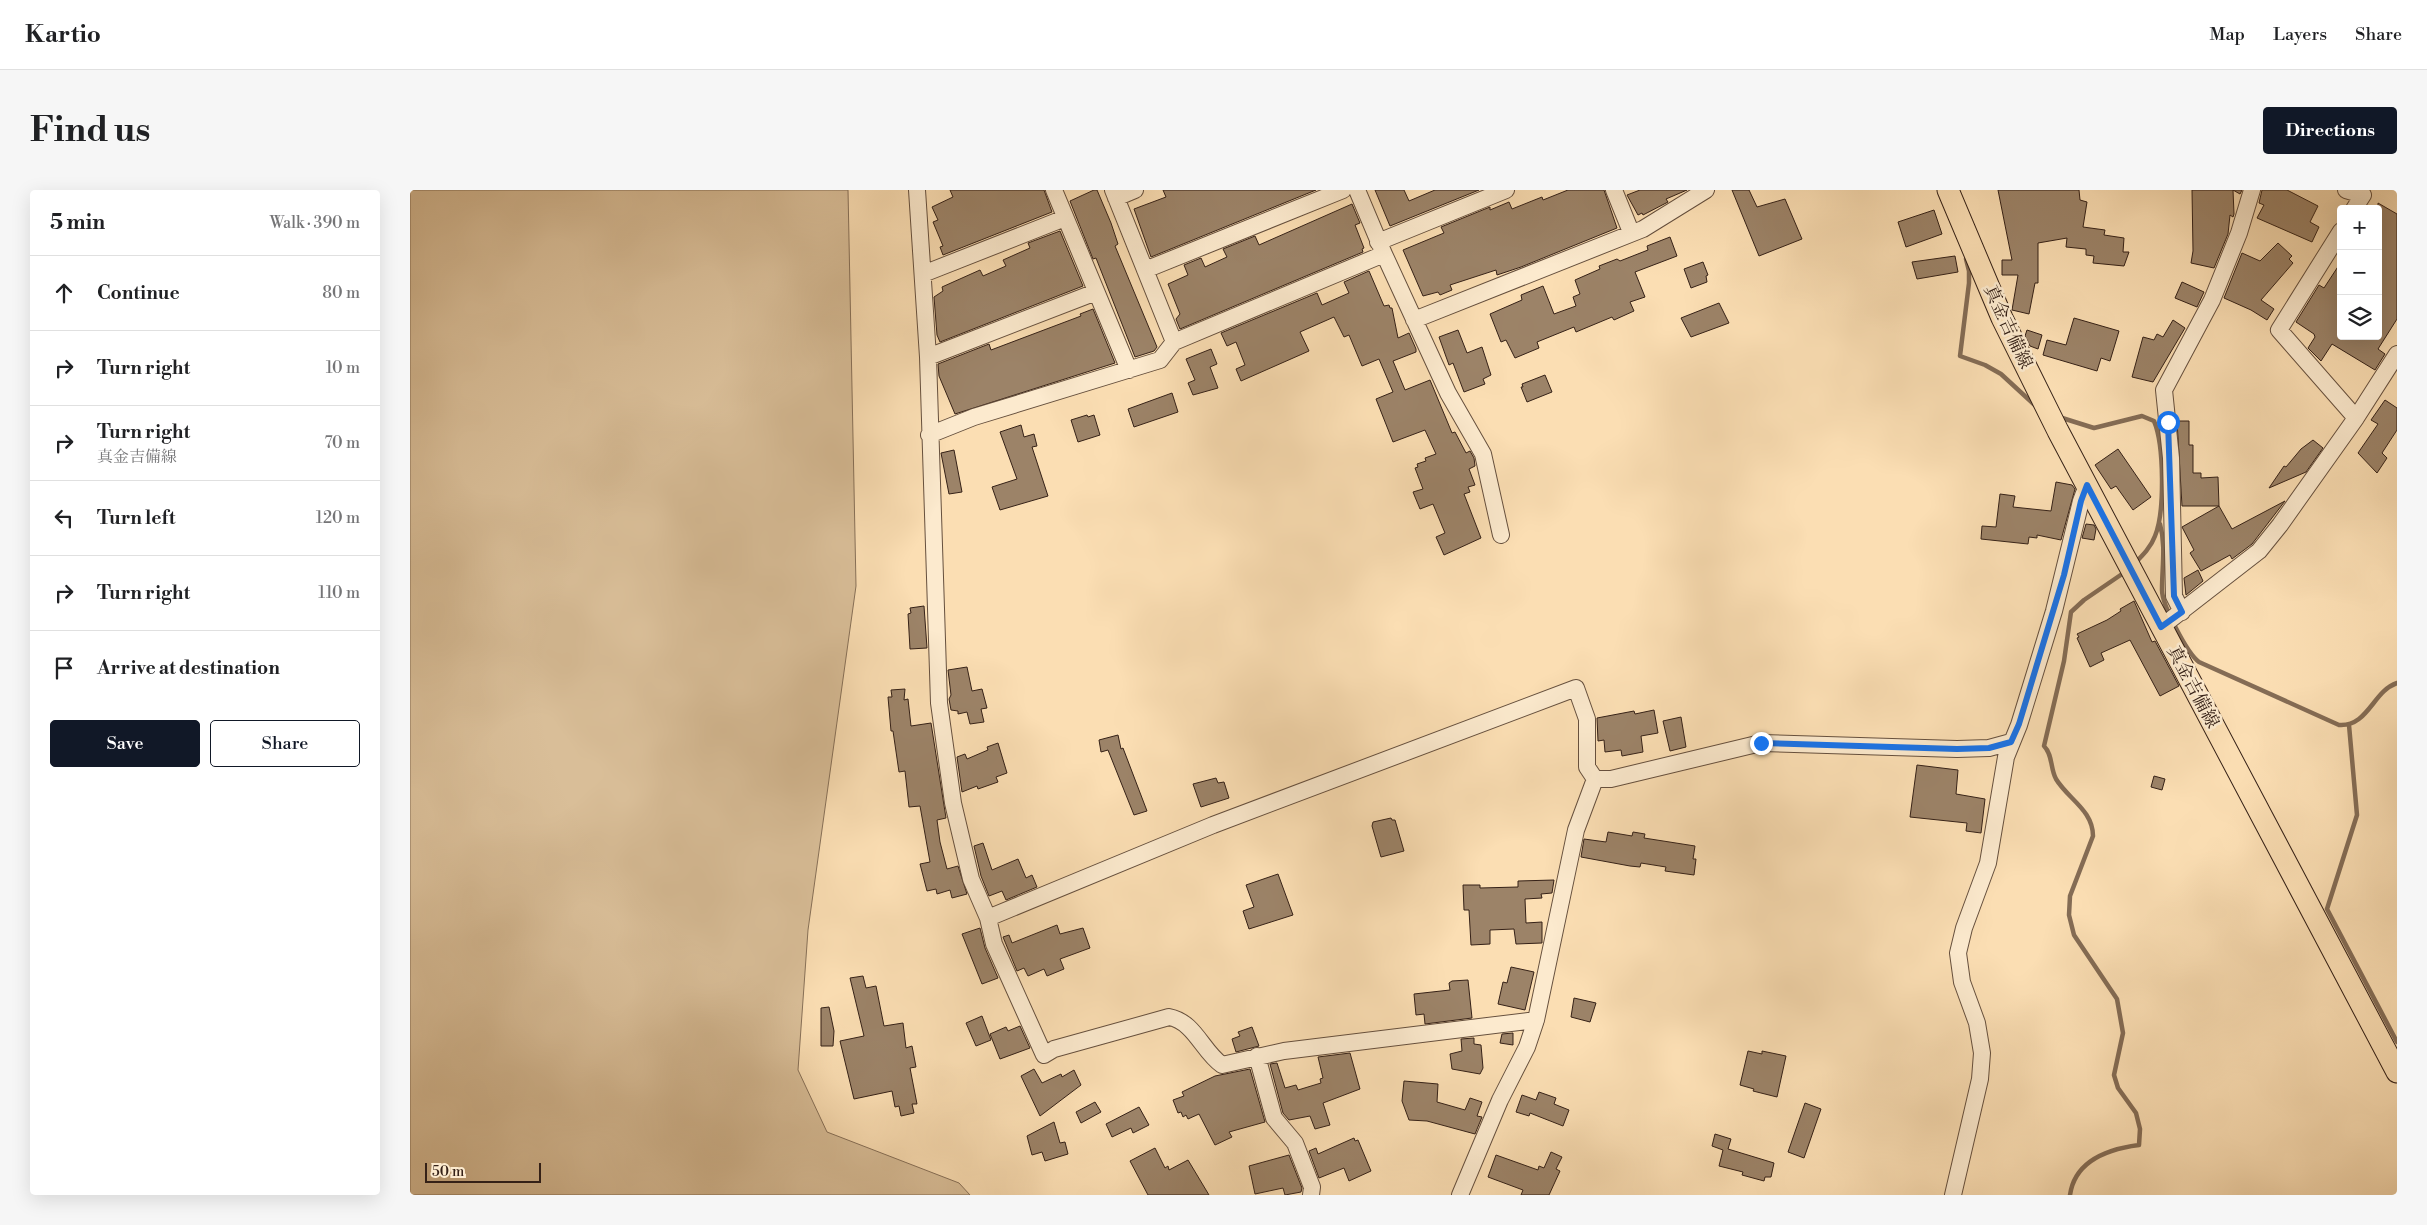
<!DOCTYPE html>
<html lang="en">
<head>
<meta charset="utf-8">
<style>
	body { margin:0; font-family:"Libre Bodoni","Noto Serif JP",serif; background:#f6f6f6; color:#202124 }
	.controls { position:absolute; right:15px; top:15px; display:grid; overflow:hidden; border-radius:5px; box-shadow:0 5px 20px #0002 }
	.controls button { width:45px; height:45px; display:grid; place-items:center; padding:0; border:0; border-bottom:1px solid #e0e0e0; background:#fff; color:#202124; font:25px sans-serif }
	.scale { position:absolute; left:15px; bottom:12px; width:116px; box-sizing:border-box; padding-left:5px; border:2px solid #352117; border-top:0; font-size:14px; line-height:18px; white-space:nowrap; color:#352117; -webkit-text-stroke:4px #fceace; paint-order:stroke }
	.stop { position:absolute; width:15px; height:15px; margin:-11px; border:4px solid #1a73e8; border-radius:50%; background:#fff }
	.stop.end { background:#1a73e8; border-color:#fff; box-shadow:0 1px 5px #0008 }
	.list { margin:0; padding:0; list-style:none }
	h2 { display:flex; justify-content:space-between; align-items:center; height:65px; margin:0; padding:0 20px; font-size:21px }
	h2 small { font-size:16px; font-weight:400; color:#757577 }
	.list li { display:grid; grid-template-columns:32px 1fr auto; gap:15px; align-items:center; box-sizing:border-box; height:75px; padding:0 20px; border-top:1px solid #e0e0e0 }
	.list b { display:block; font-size:19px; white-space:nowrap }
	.list p { margin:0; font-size:16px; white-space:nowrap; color:#757577 }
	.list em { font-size:16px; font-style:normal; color:#757577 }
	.actions { display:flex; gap:10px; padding:15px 20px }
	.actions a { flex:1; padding:11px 0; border:1px solid #111827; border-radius:5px; text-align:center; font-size:18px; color:#111827 }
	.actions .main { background:#111827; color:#fff }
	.icon { flex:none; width:28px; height:28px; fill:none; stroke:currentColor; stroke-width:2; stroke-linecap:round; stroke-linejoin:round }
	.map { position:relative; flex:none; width:1987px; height:1005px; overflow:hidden; border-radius:5px }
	header { display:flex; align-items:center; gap:30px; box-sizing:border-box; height:70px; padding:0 25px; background:#fff; border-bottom:1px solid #e0e0e0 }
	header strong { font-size:24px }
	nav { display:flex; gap:28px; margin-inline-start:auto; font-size:18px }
	.intro { display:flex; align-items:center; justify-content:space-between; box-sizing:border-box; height:120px; padding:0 30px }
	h1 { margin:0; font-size:35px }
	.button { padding:12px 22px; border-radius:5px; background:#111827; color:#fff; font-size:18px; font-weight:700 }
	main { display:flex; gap:30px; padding:0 30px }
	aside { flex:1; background:#fff; border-radius:5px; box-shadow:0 5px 20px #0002 }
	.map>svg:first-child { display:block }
</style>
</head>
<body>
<header>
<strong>Kartio</strong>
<nav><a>Map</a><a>Layers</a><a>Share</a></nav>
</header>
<div class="intro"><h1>Find us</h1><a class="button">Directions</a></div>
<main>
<aside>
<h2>5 min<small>Walk · 390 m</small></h2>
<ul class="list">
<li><svg class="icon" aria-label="ahead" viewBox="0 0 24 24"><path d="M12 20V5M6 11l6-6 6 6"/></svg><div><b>Continue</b></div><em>80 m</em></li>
<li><svg class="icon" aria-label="right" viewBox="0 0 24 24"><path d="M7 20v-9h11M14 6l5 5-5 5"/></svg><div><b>Turn right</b></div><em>10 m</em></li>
<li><svg class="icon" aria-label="right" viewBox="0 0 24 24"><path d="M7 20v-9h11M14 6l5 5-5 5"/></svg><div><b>Turn right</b><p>真金吉備線</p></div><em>70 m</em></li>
<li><svg class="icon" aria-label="left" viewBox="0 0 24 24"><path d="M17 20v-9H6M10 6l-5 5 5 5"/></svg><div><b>Turn left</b></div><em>120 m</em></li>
<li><svg class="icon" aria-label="right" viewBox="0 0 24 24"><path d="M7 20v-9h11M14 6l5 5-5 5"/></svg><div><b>Turn right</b></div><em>110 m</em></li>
<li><svg class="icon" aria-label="arrive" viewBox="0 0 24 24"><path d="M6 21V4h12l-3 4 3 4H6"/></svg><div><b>Arrive at destination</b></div></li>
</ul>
<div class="actions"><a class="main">Save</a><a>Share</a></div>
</aside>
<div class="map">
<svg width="1987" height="1005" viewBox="0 0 1987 1005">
	<rect width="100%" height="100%" fill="#fbdeb3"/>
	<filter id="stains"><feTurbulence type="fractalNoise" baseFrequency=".004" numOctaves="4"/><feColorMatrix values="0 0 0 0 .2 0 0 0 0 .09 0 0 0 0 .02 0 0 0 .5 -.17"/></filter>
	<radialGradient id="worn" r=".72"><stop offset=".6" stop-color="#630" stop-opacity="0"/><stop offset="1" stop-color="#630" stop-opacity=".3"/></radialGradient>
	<path fill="#d9be98" stroke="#877058" d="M0,0h438l8,396 -48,344 -10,140 29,62 132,51 11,12h-560z"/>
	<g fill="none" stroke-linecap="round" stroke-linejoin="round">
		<path stroke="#846c55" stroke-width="4.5" d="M1556,69l3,12v12l-9,73 25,9 16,9 37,34
			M1649,227l35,11 48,-12 12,5c10,23 11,91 1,115 -4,11 -12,19 -20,27
			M1750,334c6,22 2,43 2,66 0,15 25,63 37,72l140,63c29,2 34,-34 58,-42
			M1939,535l8,90 -30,94 70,133
			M1660,1005c5,-35 38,-46 69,-50l1,-16 -4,-16 -18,-25 -4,-13 9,-42 -6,-34 -43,-64 -5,-20 1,-19 23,-60c0,-26 -25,-37 -37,-57 -6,-11 -3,-24 -12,-33l20,-85 7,-49 13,-12 41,-28"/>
	</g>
	<path fill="#9c8368" stroke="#352117" d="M540,0h94l8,22 -109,43 -3,-8 3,-1 -10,-24 5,-2 -6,-13 21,-10z
		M684,0h3l14,33 7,21 -3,2 42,101 -3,4 -19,6 -39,-99 -3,1 -23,-58z
		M753,0h153l-165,67 -17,-48 32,-12z
		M965,0h29l5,11 26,-11h44l-89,36z
		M1158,0h36l13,38 -96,39 -24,8 -1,-5 -46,15 2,5 -12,5 -2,-3 -15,4 -20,-46 41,-17 -3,-6 49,-20v3l19,-8 3,7 30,-12 1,3z
		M1230,0h47l-21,9 2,3 -25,13 -1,-2 -4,2 -11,-20z
		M1322,0h17l8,17 28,-8 17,40 -43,17z
		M1588,0h81l1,10 7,2 -4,25 22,3 -1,5 20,3 -1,14h6l-5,14 -31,-3 1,-7 -8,-1v-6l-20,-2 1,-9 -29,5v40h-3l-6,31 -17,-4 6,-35h-16v-15h10z
		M1782,0h50l-2,4 -7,-4 1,24 -1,3 -3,-2 -2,19 -14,34 -23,-5 2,-12z
		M1852,0h25l31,16 -8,16 9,5 -7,15 -55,-24 7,-13 -5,-2z
		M1968,13l19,11v105l-19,30 7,5 -10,16 -43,-26 -11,17 -13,-13 7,-11 -1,-3 -18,-12 23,-37 5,3 17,-26v74h37z
		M942,14l8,19 -5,2 9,23 -2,1 1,3 -183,77 -4,-10 4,-5 -12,-30 20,-9 -4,-10 17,-7 4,9 22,-10 -4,-8 32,-13 4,9z
		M1524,20l8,24 -36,13 -8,-25z
		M650,41l23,55 -143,56 -3,-7 -3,-38 9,-6 -1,-4 38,-17 3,6 23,-10 -3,-6 27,-12 -2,-5z
		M1260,47l7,19 -42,16 10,25 -15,5 4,9 -20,9 -2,-3 -36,15 -2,-5 -37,15 2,6 -24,10 -9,-18 -5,2 -11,-28 32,-14 -1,-5 22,-9 11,28 22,-8 -3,-9 7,-3 -5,-14 25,-11 -1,-3 18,-7 3,2 28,-11 -1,-4z
		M1868,53l14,13 -3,3 4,4 -32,37 13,9 -7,11 -16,-10 -27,-12 18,-45 18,8z
		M1545,66l3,16 -41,7 -5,-17z
		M1293,72l5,13 -2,1 1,6 -16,6 -7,-19z
		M959,81l15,35 5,-1 1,3h2l6,30 11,-5 7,16v3l-23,9 12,29 25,-10 22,53 3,-1 11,21 4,-2 4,7 1,8 -6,3 6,16 -7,2 2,5 -6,2 17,44 -37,17 -8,-18 9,-4 -12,-29 -13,5 -7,-17 10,-3 -8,-21 3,-1 -1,-3 9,-3 -1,-3 11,-4 -11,-24 -32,12 -17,-43 17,-7 -14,-33 -17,7 -13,-31 -5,2 -10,-20 -34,15 9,19 -68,30 -5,-12 9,-4 -9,-23 -9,4 -6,-13 96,-40 5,12 27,-12 -5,-11z
		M1772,92l22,10 -7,15 -22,-9z
		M1309,113l10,20 -38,14 -10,-19z
		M683,119l22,54 -160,51 -16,-38 -1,-12 51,-20 2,6 90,-34 -1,-2z
		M1664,128l45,13 -9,30 -9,-3 -4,13 -54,-16 4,-15 19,5z
		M1763,130l12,8 -32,54 -21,-5 11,-40 11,3 3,-6 6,3z
		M1048,140l9,23 15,-6 9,28 -8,4 2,5 -21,8 -11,-29 -4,2 -10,-28z
		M1617,140l15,5 -4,14 -8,-3 -5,-10z
		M801,159l6,15 -7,3 8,21 -25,7 -5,-12 7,-3 -9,-21z
		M1135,185l7,17 -25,10 -6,-15h2l-1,-3z
		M762,203l6,19 -44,15 -6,-18z
		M1975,210l12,8v22l-15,23 5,5 -10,15 -19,-20 20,-29 -7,-4z
		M677,225l1,2 6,-2 6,20 -22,7 -7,-22z
		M1767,231h12v24h4v28h8v5l17,-1 1,29h-37z
		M611,235l3,12 10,-3 3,12 -5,1 16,49 -48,14 -8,-23 25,-8 -17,-47z
		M1903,250l10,8 -17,24 -37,16 15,-22 2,1 15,-18z
		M1708,259l33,48 -18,13 -17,-24 -5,3 -16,-24z
		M544,260l8,42 -13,2 -8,-41z
		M1646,292l16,3 3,4 -14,51 -24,-5v3l-8,-1 -1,7 -47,-5 1,-13 14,1 4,-33 15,2 -2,11 38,4z
		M1875,311l-33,43 -20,15 -2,-4 -29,16 -11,-18 4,-3 -12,-23 37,-21 13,23z
		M1676,334l8,1 2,4 -2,11 -12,-2z
		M1788,380l5,11 -17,14 -2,-17z
		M1724,411l18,41 3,-1 24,45 -19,10 -30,-56 -29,13 3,7 -14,7 -13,-29 2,-1 -2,-3 30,-14 14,-9 -1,-2z
		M514,416l3,42 -17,1 -2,-35 3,-1 -1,-5z
		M557,477l5,24 10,-2 5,19 -6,1 3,13 -14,2 -3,-12 -9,2v-3l-7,-1 -2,-11 2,-4 -3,-25z
		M495,499l-1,11 4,-1 3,27 20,-3 15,95 -9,2 3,22 7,27 11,-3 9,28 -15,4 -2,-8 -13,4 -1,-5 -9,2 -7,-27 10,-2 -10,-56 -11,1 -4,-36 -6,1 -6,-41h-2l-3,-34h4l-1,-7z
		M1244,520l4,23 -17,3 2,16 -21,4 -1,-6 -16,2 -1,-12 -6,1 -1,-23 37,-7 1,3z
		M1271,527l5,30 -16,4 -7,-30z
		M708,545l3,14 2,-1 24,63 -13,4 -26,-65 -7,2 -2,-12z
		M588,553l9,30 -11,4 2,5 -20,7 -1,-3 -15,6 -5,-35 8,-3 2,5 21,-9 -1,-3z
		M1507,575l41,5 -2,24 29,5 -4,34 -15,-2 1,-8 -57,-6z
		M1744,586l11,3 -3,11 -11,-3z
		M806,588l2,5 6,-1 5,16 -28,9 -8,-23z
		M981,628l1,2h3l9,31 -23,6 -9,-31 1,-4z
		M1198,642l24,4 1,-4 12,2 -1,4 51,8 -2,13h3l-2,16 -29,-4 1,-4 -25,-4 -1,4 -10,-1 -49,-9 3,-18 22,3z
		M573,653l9,27 26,-11 8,19 6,-3 5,12 -31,13 -4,-9 -13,5 -8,-20 -7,-30z
		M868,684l15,41 -44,14 -6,-18 11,-4 -8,-22z
		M1144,690l-2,13 -11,1 1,4 -17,1 1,24 16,-1v21l-26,1 -2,-15 -24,1v14l-19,1 -2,-35h-5l-1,-25h17v3l38,-1v-6z
		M647,735l3,9 23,-6 7,20 -30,11 4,10 -17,7 -3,-7 -16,7 -4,-8 -7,3 -14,-34 6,-2 3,8z
		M570,738l5,20 13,30 -16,6 -20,-50z
		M1101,777l23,5 -9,38 -27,-6 5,-22 4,1z
		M453,786l3,12 10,-2 8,40 19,-3 3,25 6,-2 4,21 -6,1 7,36h-5l2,9 -13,3 -2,-10 -4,1 -3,-16 -38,8 -14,-58 24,-5 -14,-58z
		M1058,790l4,38 -47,6 -1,-10 -8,1 -2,-21 36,-4 -1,-7 3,-2z
		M1164,808l22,5 -6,19 -19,-5z
		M419,817l5,24 -1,15h-12v-38z
		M572,826l9,24 -15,6 -10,-23z
		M610,836l10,22 -30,11 -10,-25 16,-7 2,4z
		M842,837l7,19 -23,6 -4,-13 8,-3 -2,-4z
		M1103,843v12l-13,-2 2,-9z
		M1064,848v6l7,1 2,23 -3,6 -28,-5 -2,-15 12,-3 -1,-12z
		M1338,861l14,3v-3l24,5 -9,41 -24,-6 1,-2 -14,-4z
		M940,863l10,36 -37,14 7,22 -15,4 -5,-13 -21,4 -6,-7 -13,-49 7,-1 8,25 11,-3 2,5 23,-7 -1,-4 3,-1 -5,-21z
		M624,879l8,14 19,-9 1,3 12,-7 7,15 -41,31 -19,-40z
		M840,879l15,53 -36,10 3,5 -17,8 -16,-31 -11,5 -2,-4 -3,2 -2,-5 -3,1 -5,-13 11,-4 -2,-4 33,-16z
		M994,891l34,3 -1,18 28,8 5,-12 12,4 -5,14 5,1 -7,17 -48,-13 -18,-1 -7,-19z
		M1129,902l17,6 -2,6 15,6 -6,16 -33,-13 -1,3 -13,-4 6,-17 14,5z
		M685,912l6,10 -20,11 -5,-11z
		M1395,913l16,6 -17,49 -16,-6z
		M729,917l10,18 -16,8 -2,-5 -19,9 -6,-13z
		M644,932l6,21 5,-1 3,12 -23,7 -3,-9 -10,3 -5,-19z
		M1305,944l16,5 -3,10 46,14 -3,14h-6l-1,4 -22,-6 1,-3 -24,-6 4,-16 -11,-4z
		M944,948l1,3 3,-1 13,31 -22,10 -5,-13 -25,10 -10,-27 7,-3 2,6z
		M745,958l10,20 3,-2 1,4 19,-10 21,35h-61l-18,-34z
		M1141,962l11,5 -6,12 4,2 -11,24h-28l2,-5 -35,-13 8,-22 42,15 1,-4 5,2z
		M879,965l13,33 -1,4 -16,3 -2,-7 -28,6 -6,-28z"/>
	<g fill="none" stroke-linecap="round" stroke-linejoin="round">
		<g stroke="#66503e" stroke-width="18">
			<path id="minor" d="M507,0l11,167 11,346 14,100 18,76 17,39 6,26 50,111 10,-6 115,-32c26,5 33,34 53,48l62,-14 252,-31
				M644,0l75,180
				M703,0l61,152
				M1204,0l17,42
				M1936,0l17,5 -9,14
				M706,8l19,-8
				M1931,41l-62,99 77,88
				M968,52l128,-52
				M974,64l64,139 35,61 18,81
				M735,80l198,-80
				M513,84l142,-56
				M1004,130l229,-91 63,-39
				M518,167l168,-65
				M519,245l45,-18 186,-57 14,-18 210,-88 -27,-64
				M1772,422l-8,-16 -3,-138 -7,-68 48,-90 27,-67 13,-43
				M1751,437l98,-76 21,-26 76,-107 41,-64
				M1185,589h16l150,-36 196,6 32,-1 22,-6
				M578,728l225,-93 363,-137 11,31v48l8,12
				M847,866l17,62 21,25 17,44 -1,8
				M1050,1005l40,-95 27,-53 9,-27 40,-190 19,-51
				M1543,1005l27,-116 2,-26 -5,-30 -15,-41 -4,-29 6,-25 24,-65 18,-106 13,-32 35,-114 27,-110 6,-16"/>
		</g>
		<g stroke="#352117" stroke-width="23">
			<path id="major" d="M1538,0l54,128 56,113 339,641"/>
		</g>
		<use href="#minor" stroke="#fceace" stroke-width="16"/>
		<use href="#major" stroke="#fbdeb3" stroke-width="21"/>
	</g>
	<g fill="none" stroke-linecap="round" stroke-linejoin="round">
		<path stroke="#1a73e8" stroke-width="6" d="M1351,553l196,6 32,-1 22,-6 8,-18 45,-149 17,-74 6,-16 74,142 21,-15 -8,-16 -6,-174"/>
	</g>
	<g text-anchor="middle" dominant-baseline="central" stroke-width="5" stroke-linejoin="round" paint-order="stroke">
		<g font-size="18" fill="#352117" stroke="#fceace">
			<text transform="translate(1598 137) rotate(65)">真金吉備線</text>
			<text transform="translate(1783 497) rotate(62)">真金吉備線</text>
		</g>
	</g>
	<rect width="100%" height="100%" filter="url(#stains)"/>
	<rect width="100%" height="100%" fill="url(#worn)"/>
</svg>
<div class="controls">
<button>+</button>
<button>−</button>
<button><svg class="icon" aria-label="layers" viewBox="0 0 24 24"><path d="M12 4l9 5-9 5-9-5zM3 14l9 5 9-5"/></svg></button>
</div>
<div class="scale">50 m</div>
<div class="stop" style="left:1758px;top:232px"></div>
<div class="stop end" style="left:1351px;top:553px"></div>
</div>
</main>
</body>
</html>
